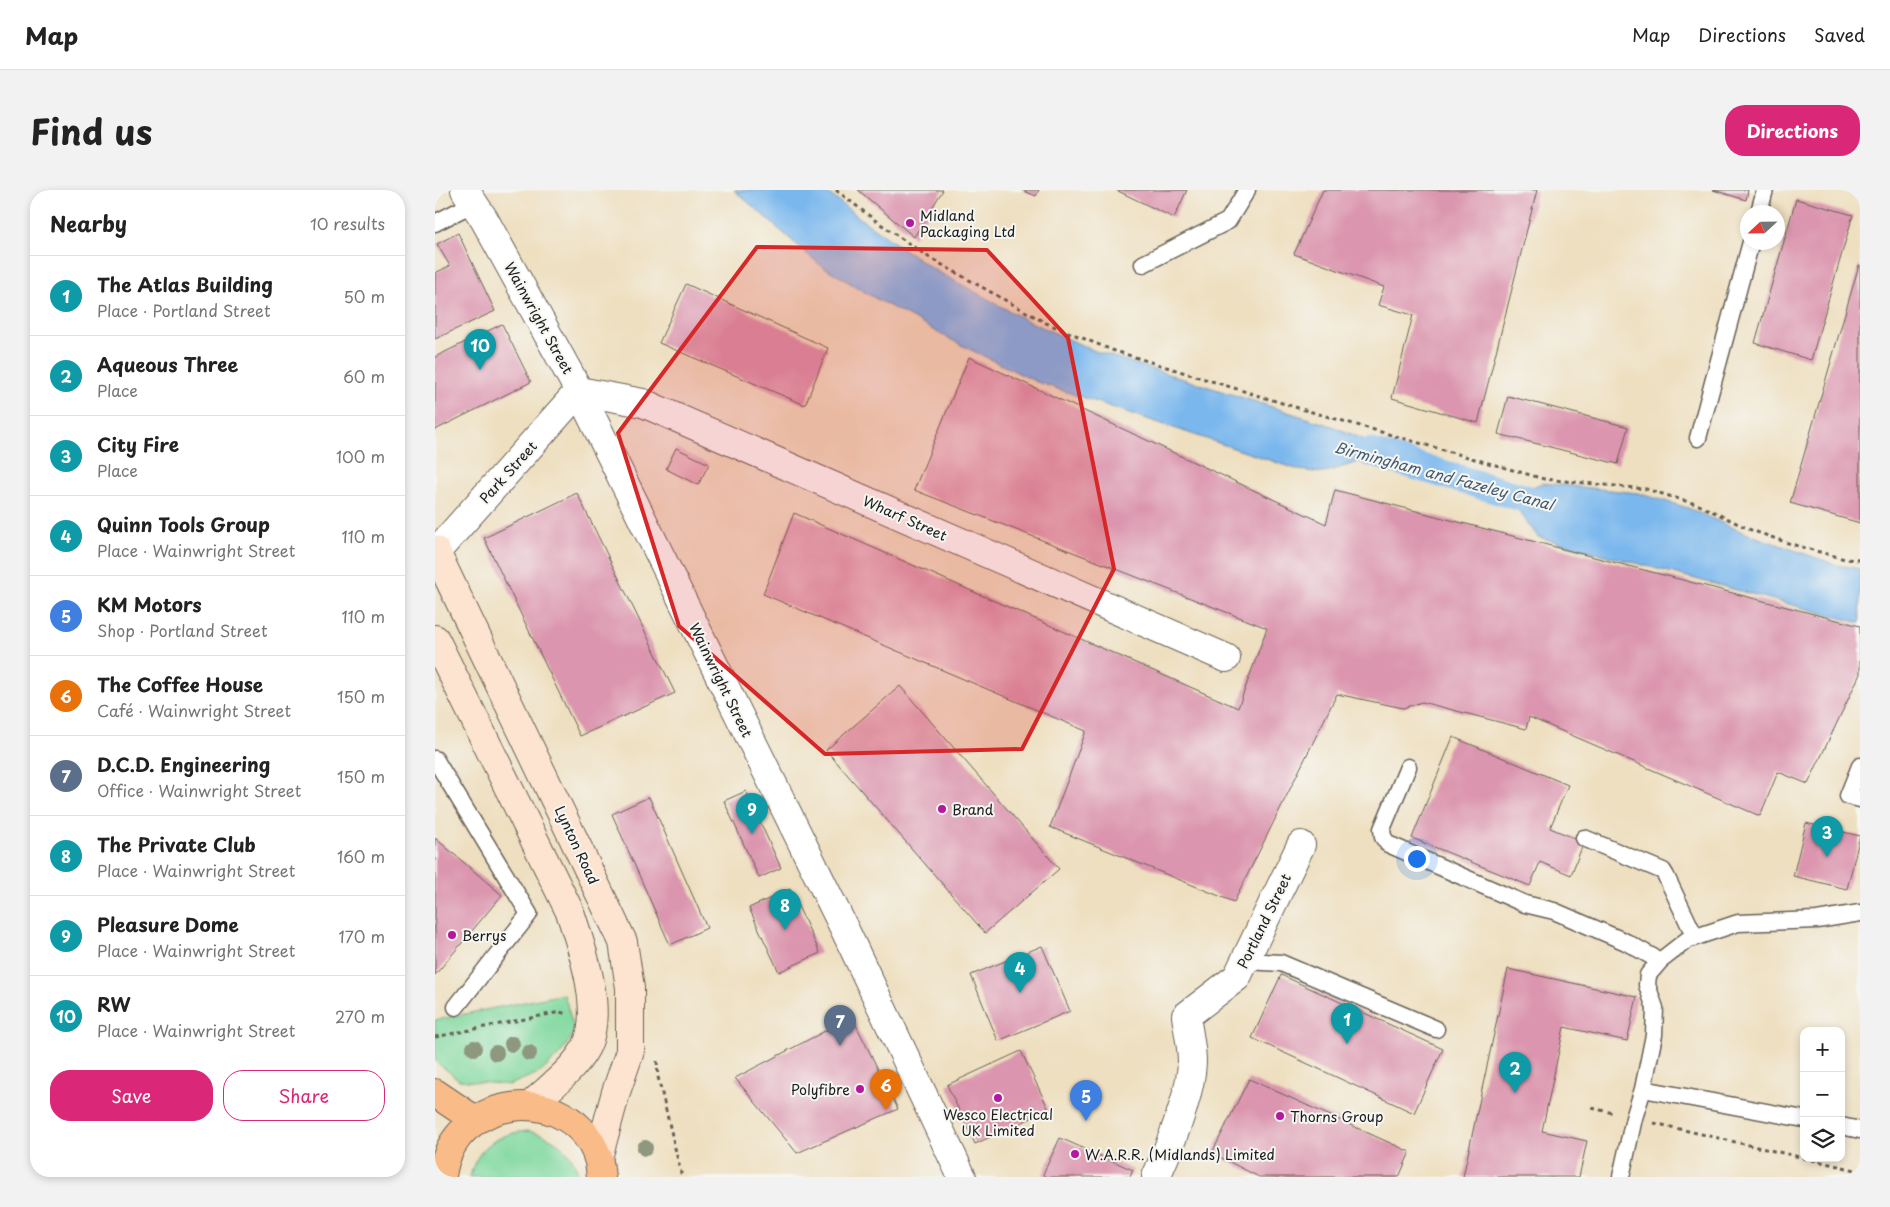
<!DOCTYPE html>
<html lang="en">
<head>
<meta charset="utf-8">
<style>
	body { margin:0; font-family:"Playpen Sans",sans-serif; background:#f2f2f2; color:#222 }
	.controls { position:absolute; right:15px; bottom:15px; display:grid; overflow:hidden; border-radius:10px; box-shadow:0 2px 8px #0003 }
	.controls button { width:45px; height:45px; display:grid; place-items:center; padding:0; border:0; border-bottom:1px solid #e0e0e0; background:#fff; color:#222; font:25px sans-serif }
	.compass { position:absolute; left:1305px; top:15px; width:45px; height:45px; border-radius:50%; background:#fff; box-shadow:0 2px 8px #0003; rotate:248deg }
	.you { position:absolute; left:981px; top:668px; width:18px; height:18px; margin:-12px; border:4px solid #fff; border-radius:50%; background:#1a73e8; box-shadow:0 0 0 8px #1a73e833 }
	.badge { display:grid; place-items:center; width:32px; height:32px; border-radius:50%; background:#db2777; color:#fff; font-size:16px; font-weight:700 }
	.pin { position:absolute; translate:-50% -41px; filter:drop-shadow(0 1px 2px #0008) }
	.pin::after { content:''; position:absolute; top:26px; width:18px; height:15px; background:inherit; clip-path:polygon(0 0,100% 0,50% 100%) }
	.list { margin:0; padding:0; list-style:none }
	h2 { display:flex; justify-content:space-between; align-items:center; height:65px; margin:0; padding:0 20px; font-size:21px }
	h2 small { font-size:16px; font-weight:400; color:#767676 }
	.list li { display:grid; grid-template-columns:32px 1fr auto; gap:15px; align-items:center; box-sizing:border-box; height:80px; padding:0 20px; border-top:1px solid #e0e0e0 }
	.list b { display:block; font-size:19px; white-space:nowrap }
	.list p { margin:0; font-size:16px; white-space:nowrap; color:#767676 }
	.list em { font-size:16px; font-style:normal; color:#767676 }
	.actions { display:flex; gap:10px; padding:15px 20px }
	.actions a { flex:1; padding:11px 0; border:1px solid #db2777; border-radius:20px; text-align:center; font-size:18px; color:#db2777 }
	.actions .main { background:#db2777; color:#fff }
	.icon { flex:none; width:28px; height:28px; fill:none; stroke:currentColor; stroke-width:2; stroke-linecap:round; stroke-linejoin:round }
	.map { position:relative; flex:none; width:1425px; height:987px; overflow:hidden; border-radius:20px }
	header { display:flex; align-items:center; gap:30px; box-sizing:border-box; height:70px; padding:0 25px; background:#fff; border-bottom:1px solid #e0e0e0 }
	header strong { font-size:24px }
	nav { display:flex; gap:28px; margin-inline-start:auto; font-size:18px }
	.intro { display:flex; align-items:center; justify-content:space-between; box-sizing:border-box; height:120px; padding:0 30px }
	h1 { margin:0; font-size:35px }
	.button { padding:12px 22px; border-radius:20px; background:#db2777; color:#fff; font-size:18px; font-weight:700 }
	main { display:flex; gap:30px; padding:0 30px }
	aside { flex:1; background:#fff; border-radius:20px; box-shadow:0 2px 8px #0003 }
	.map>svg:first-child { display:block }
</style>
</head>
<body>
<header>
<strong>Map</strong>
<nav><a>Map</a><a>Directions</a><a>Saved</a></nav>
</header>
<div class="intro"><h1>Find us</h1><a class="button">Directions</a></div>
<main>
<aside>
<h2>Nearby<small>10 results</small></h2>
<ul class="list">
<li><span class="badge" style="background:#0f9aa8">1</span><div><b>The Atlas Building</b><p>Place · Portland Street</p></div><em>50 m</em></li>
<li><span class="badge" style="background:#0f9aa8">2</span><div><b>Aqueous Three</b><p>Place</p></div><em>60 m</em></li>
<li><span class="badge" style="background:#0f9aa8">3</span><div><b>City Fire</b><p>Place</p></div><em>100 m</em></li>
<li><span class="badge" style="background:#0f9aa8">4</span><div><b>Quinn Tools Group</b><p>Place · Wainwright Street</p></div><em>110 m</em></li>
<li><span class="badge" style="background:#3f7fe0">5</span><div><b>KM Motors</b><p>Shop · Portland Street</p></div><em>110 m</em></li>
<li><span class="badge" style="background:#e8710a">6</span><div><b>The Coffee House</b><p>Café · Wainwright Street</p></div><em>150 m</em></li>
<li><span class="badge" style="background:#5c6f8a">7</span><div><b>D.C.D. Engineering</b><p>Office · Wainwright Street</p></div><em>150 m</em></li>
<li><span class="badge" style="background:#0f9aa8">8</span><div><b>The Private Club</b><p>Place · Wainwright Street</p></div><em>160 m</em></li>
<li><span class="badge" style="background:#0f9aa8">9</span><div><b>Pleasure Dome</b><p>Place · Wainwright Street</p></div><em>170 m</em></li>
<li><span class="badge" style="background:#0f9aa8">10</span><div><b>RW</b><p>Place · Wainwright Street</p></div><em>270 m</em></li>
</ul>
<div class="actions"><a class="main">Save</a><a>Share</a></div>
</aside>
<div class="map">
<svg width="1425" height="987" viewBox="0 0 1425 987">
	<rect width="100%" height="100%" fill="#f6f6f2"/>
	<filter id="ink" filterUnits="userSpaceOnUse"><feTurbulence type="fractalNoise" baseFrequency=".02" numOctaves="2"/><feDisplacementMap in="SourceGraphic" scale="10" xChannelSelector="R" yChannelSelector="G"/><feConvolveMatrix kernelMatrix="1 2 1 2 8 2 1 2 1" color-interpolation-filters="sRGB"/></filter>
	<filter id="wash" filterUnits="userSpaceOnUse"><feTurbulence type="fractalNoise" baseFrequency=".0096" numOctaves="4" result="noise"/><feDisplacementMap in="SourceGraphic" scale="20" xChannelSelector="R" yChannelSelector="G"/><feGaussianBlur stdDeviation="1.12" result="paint"/><feColorMatrix in="noise" values="0 0 0 0 0 0 0 0 0 0 0 0 0 0 0 0 0 1.4 0 .05"/><feComposite in="paint" operator="in"/></filter>
	<g filter="url(#wash)">
		<rect width="100%" height="100%" fill="#eedfc0"/>
		<path fill="#7fd89d" stroke="#4e7a5c" d="M129,804l11,38 -15,22 -19,18 -32,13 -50,-5 -24,-19v-41z
			M93,941c26,5 45,19 51,46h-109c6,-30 29,-44 58,-46z"/>
		<path fill="#7ab7ed" stroke="#4b6a84" d="M299,0h90l41,32 68,47 93,51 69,31 237,75 31,13 41,23 -33,-4 -48,15 -24,-3 -262,-88 -74,-36 -90,-49 -54,-33z
			M1107,293l96,10 50,15 57,25 92,32 23,4v54l-322,-86 -22,-30 -17,-16 25,-1z"/>
		<g fill="none" stroke-linecap="round" stroke-linejoin="round">
			<path stroke="#7ab7ed" stroke-width="28" d="M934,262l165,49"/>
		</g>
		<g id="blocks">
			<path fill="#db95ae" d="M423,0h85l-29,47z
				M587,0h17l-3,6z
				M681,0h71l-13,28z
				M888,0h214l-59,233 -86,-25 21,-83 -35,-10 6,-18 -90,-33z
				M1278,0h35l-2,10z
				M1361,9l57,16 -42,145 -56,-17z
				M23,43l37,78 -60,28v-66l15,-7 -13,-22z
				M1424,75h1v258l-70,-20z
				M251,94l142,64 -23,57 -146,-62z
				M67,134l29,58 -96,48v-73z
				M534,167l357,167 9,-34 525,136v48l-52,110 -30,-12 -18,44 -231,-99 -3,12 -104,-27 -19,6 -66,-14 -103,208 -184,-75 36,-96 -323,-137 31,-81 444,195 29,-80 -353,-138z
				M1073,206l120,31 -10,37 -120,-30z
				M241,258l33,16 -11,21 -32,-16z
				M142,303l98,200 -95,43 -96,-198z
				M465,496l159,183 -74,64 -159,-183z
				M1018,547l115,48 -18,43 34,14 -13,33 -31,-13 -10,24 -118,-48z
				M311,601l35,77 -22,10 -35,-77z
				M214,607l58,131 -37,17 -58,-131z
				M1371,633l54,13 -13,53 -54,-13z
				M0,648l67,57 -67,80z
				M355,699l30,64 -41,19 -30,-64z
				M607,756l28,65 -72,30 -27,-66z
				M1073,779l129,28 -10,44 -63,-14 -22,104 45,10 -8,36h-116z
				M846,785l162,74 -29,64 -162,-75z
				M417,827l46,92 -101,44 -62,-75z
				M586,861l28,59 -74,34 -28,-59z
				M814,889l161,73 -11,25h-140l-47,-24z
				M625,948l73,32 -3,7h-85l-2,-3z"/>
		</g>
	</g>
	<g filter="url(#ink)">
		<use href="#blocks" fill-opacity="0" stroke="#666055" stroke-width="1"/>
		<g fill="none" stroke-linecap="round" stroke-linejoin="round">
			<g stroke="#666055" stroke-width="19">
				<path id="lane" d="M1324,22l6,-22
					M0,33l39,-20
					M708,74l85,-43 19,-31
					M1263,248l53,-196
					M0,569l94,155 -73,93
					M1425,576l-12,30 12,3
					M973,577l-26,62 1,8 5,7 137,60 29,7 72,31 34,19
					M1149,648l79,33 3,5 29,61
					M810,771l36,2 155,66
					M1369,929l-161,-30 11,-54 1,-27 -8,-23 1,-10 12,-14 27,-21 51,-17 79,-3 43,-7
					M1406,936l19,4
					M1186,987l13,-59 9,-29"/>
			</g>
			<g stroke="#666055" stroke-width="30">
				<path id="street" d="M30,0l19,29 95,172 265,537 118,249
					M1,362l143,-161 64,12 583,255
					M721,987c13,-29 35,-83 36,-115 0,-15 -4,-31 -6,-46l51,-39 64,-132"/>
			</g>
			<g stroke="#666055" stroke-width="30">
				<path id="secondary" d="M0,360l188,392 7,46v63l-14,41 -18,66
					M0,449l135,273c12,36 34,99 16,135 -12,23 -37,41 -56,59"/>
			</g>
			<g stroke="#666055" stroke-width="30">
				<path id="primary" d="M0,903l40,27
					M7,987c9,-84 129,-97 156,-19 2,6 2,13 3,19"/>
			</g>
			<path stroke="#666055" stroke-width="3" stroke-dasharray="4 4" stroke-linecap="butt" d="M401,0l40,31 54,37 116,65 66,27 186,58 246,71 102,10 53,16 52,25 40,14 54,15 15,1
				M0,847l125,-25 7,2
				M222,871l1,16 24,100
				M1157,918l21,5
				M1219,933l150,35
				M1369,968l56,13"/>
			<use href="#lane" stroke="#fff" stroke-width="16"/>
			<use href="#street" stroke="#fff" stroke-width="28"/>
			<use href="#secondary" stroke="#fde4d0" stroke-width="28"/>
			<use href="#primary" stroke="#f9bc89" stroke-width="28"/>
		</g>
		<g fill="#8e987f">
			<circle cx="77" cy="854" r="8"/>
			<circle cx="39" cy="858" r="8"/>
			<circle cx="61" cy="863" r="8"/>
			<circle cx="94" cy="863" r="8"/>
			<circle cx="210" cy="958" r="8"/>
		</g>
	</g>
	<path fill="#d62828" fill-opacity="0.2" stroke="#d62828" stroke-width="4" stroke-linejoin="round" d="M322,57l230,3 81,88 46,231 -92,180 -197,5 -146,-128 -61,-193z"/>
	<g fill="#b5179e" stroke="#f6f6f2" stroke-width="2">
		<circle cx="475" cy="33" r="5"/>
		<circle cx="507" cy="619" r="5"/>
		<circle cx="17" cy="745" r="5"/>
		<circle cx="425" cy="899" r="5"/>
		<circle cx="563" cy="908" r="5"/>
		<circle cx="845" cy="926" r="5"/>
		<circle cx="640" cy="964" r="5"/>
	</g>
	<g text-anchor="middle" dominant-baseline="central" stroke-width="4" stroke-linejoin="round" paint-order="stroke">
		<g font-size="14" fill="#1c1c1c" stroke="#f6f6f2" text-anchor="start">
			<text x="485" y="25">Midland<tspan x="485" dy="16">Packaging Ltd</tspan></text>
			<text x="517" y="619">Brand</text>
			<text x="27" y="745">Berrys</text>
			<text x="415" y="899" text-anchor="end">Polyfibre</text>
			<text x="563" y="924" text-anchor="middle">Wesco Electrical<tspan x="563" dy="16">UK Limited</tspan></text>
			<text x="855" y="926">Thorns Group</text>
			<text x="650" y="964">W.A.R.R. (Midlands) Limited</text>
		</g>
		<g font-size="14" fill="#1c1c1c" stroke="#f6f6f2">
			<text transform="translate(104 128) rotate(61)">Wainwright Street</text>
			<text transform="translate(73 282) rotate(-48)">Park Street</text>
			<text transform="translate(470 328) rotate(24)">Wharf Street</text>
			<text transform="translate(286 490) rotate(64)">Wainwright Street</text>
			<text transform="translate(142 655) rotate(65)">Lynton Road</text>
			<text transform="translate(829 731) rotate(-64)">Portland Street</text>
		</g>
		<g font-size="15" font-style="italic" fill="#425a70" stroke="#f6f6f2">
			<text transform="translate(1009 285) rotate(15)">Birmingham and Fazeley Canal</text>
		</g>
	</g>
</svg>
<div class="controls">
<button>+</button>
<button>−</button>
<button><svg class="icon" aria-label="layers" viewBox="0 0 24 24"><path d="M12 4l9 5-9 5-9-5zM3 14l9 5 9-5"/></svg></button>
</div>
<svg class="compass" viewBox="-18 -18 36 36"><path d="M0-13l5 13h-10z" fill="#e53935"/><path d="M0 13l5-13h-10z" fill="#767676"/></svg>
<div class="you"></div>
<div class="pin badge" style="left:912px;top:854px;background:#0f9aa8">1</div>
<div class="pin badge" style="left:1080px;top:903px;background:#0f9aa8">2</div>
<div class="pin badge" style="left:1392px;top:667px;background:#0f9aa8">3</div>
<div class="pin badge" style="left:585px;top:803px;background:#0f9aa8">4</div>
<div class="pin badge" style="left:651px;top:931px;background:#3f7fe0">5</div>
<div class="pin badge" style="left:451px;top:920px;background:#e8710a">6</div>
<div class="pin badge" style="left:405px;top:856px;background:#5c6f8a">7</div>
<div class="pin badge" style="left:350px;top:740px;background:#0f9aa8">8</div>
<div class="pin badge" style="left:317px;top:644px;background:#0f9aa8">9</div>
<div class="pin badge" style="left:45px;top:180px;background:#0f9aa8">10</div>
</div>
</main>
</body>
</html>
